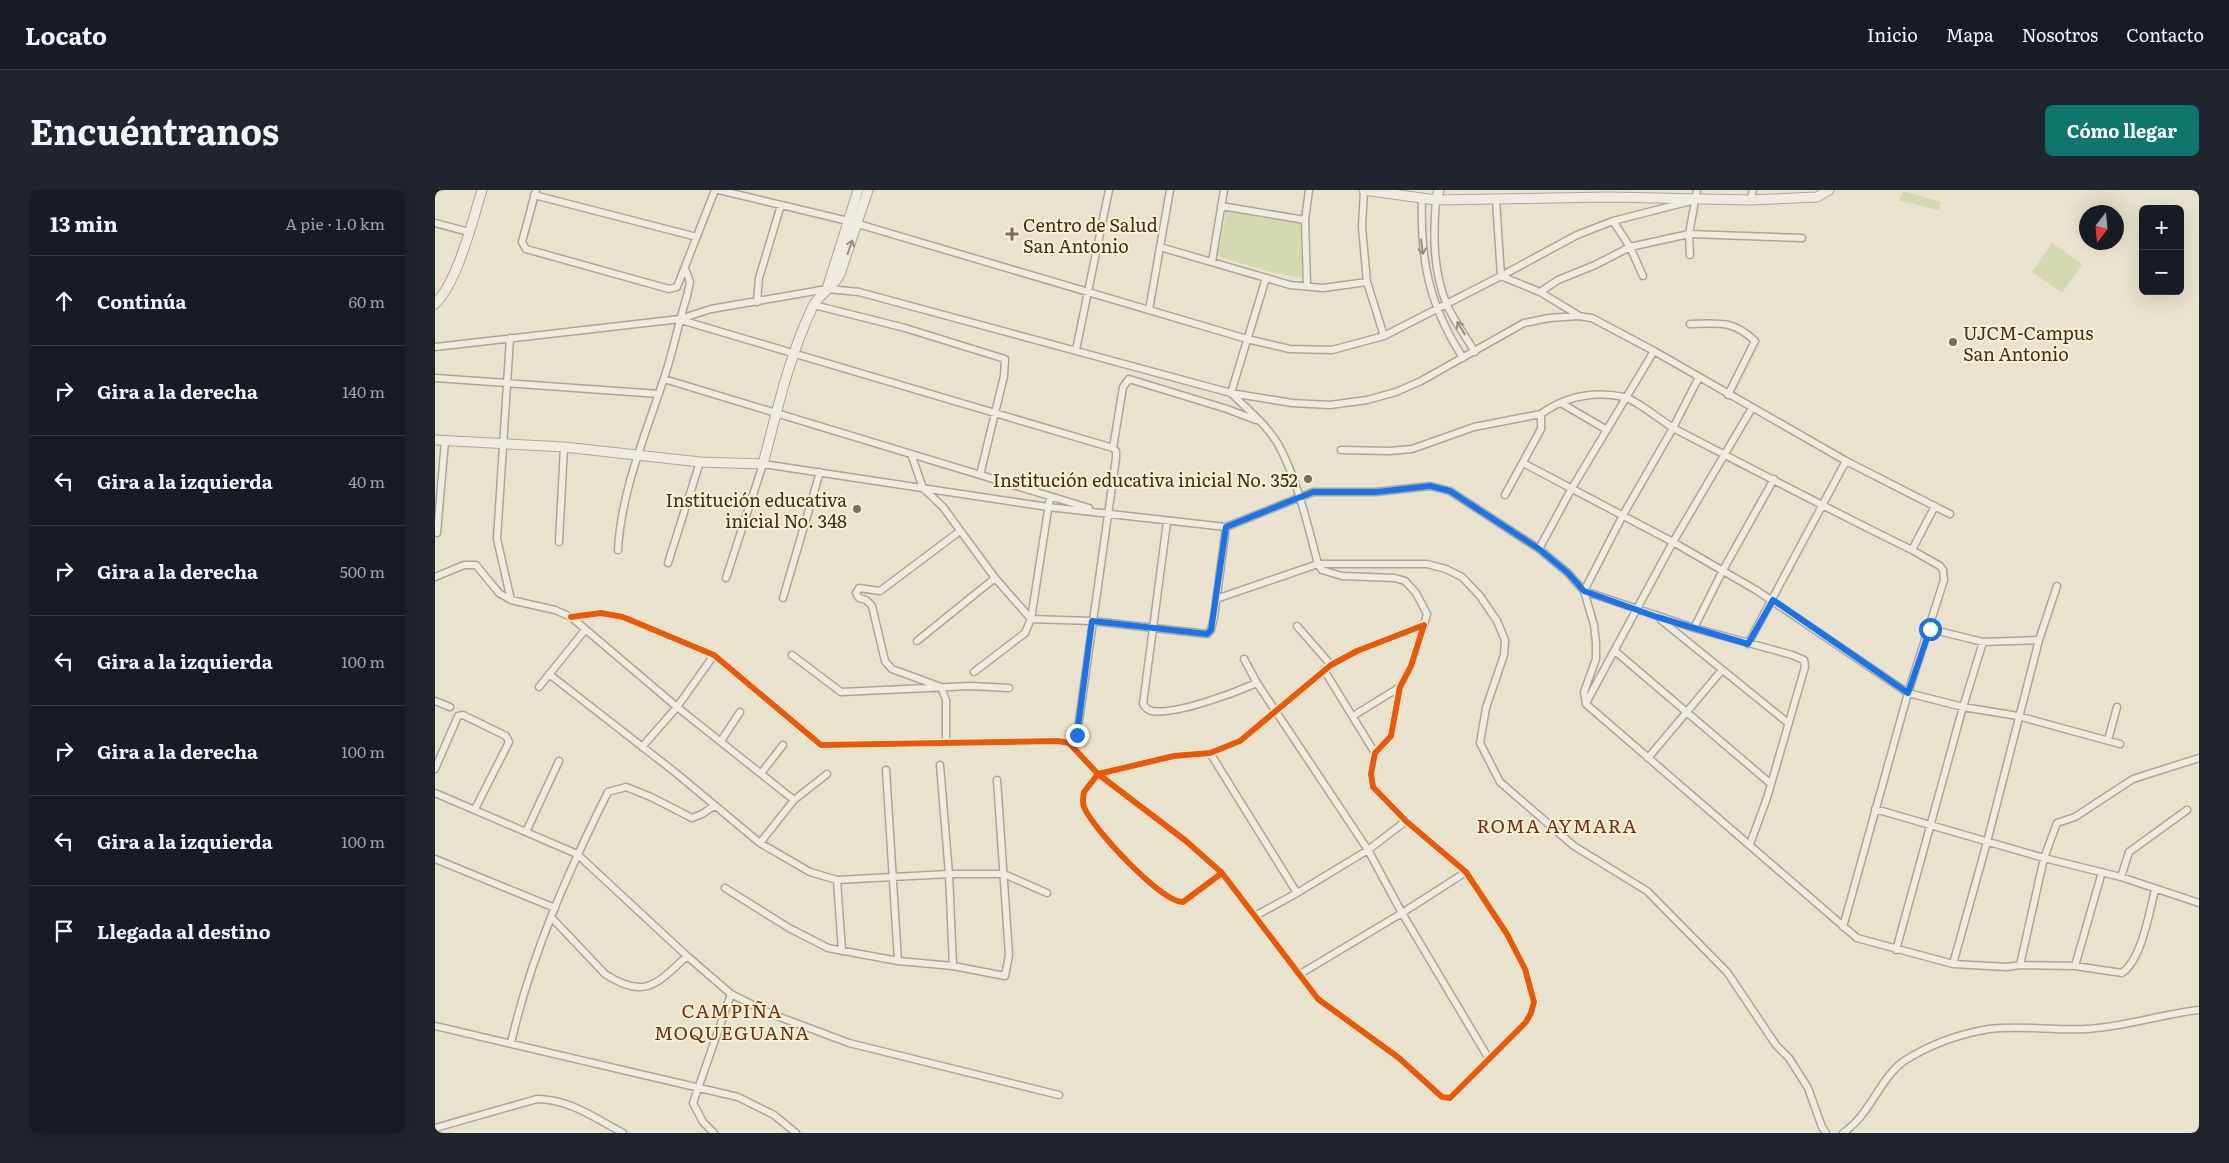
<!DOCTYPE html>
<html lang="es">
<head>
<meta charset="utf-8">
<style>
	body { margin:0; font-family:Literata,serif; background:#20242c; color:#f1f3f6 }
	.controls { position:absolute; right:15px; top:15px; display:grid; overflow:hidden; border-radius:8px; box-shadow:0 5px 20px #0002 }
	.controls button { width:45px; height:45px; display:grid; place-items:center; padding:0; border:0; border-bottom:1px solid #363941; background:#171b24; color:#f1f3f6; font:25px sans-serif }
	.compass { position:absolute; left:1644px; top:15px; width:45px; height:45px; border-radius:50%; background:#171b24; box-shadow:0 5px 20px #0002; rotate:196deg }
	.stop { position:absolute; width:15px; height:15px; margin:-11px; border:4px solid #1a73e8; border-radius:50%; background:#fff }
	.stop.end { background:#1a73e8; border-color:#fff; box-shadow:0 1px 5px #0008 }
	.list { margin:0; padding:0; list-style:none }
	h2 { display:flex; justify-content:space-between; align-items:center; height:65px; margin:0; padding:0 20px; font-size:21px }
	h2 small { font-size:16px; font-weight:400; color:#9ea1a6 }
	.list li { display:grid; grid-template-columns:32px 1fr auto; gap:15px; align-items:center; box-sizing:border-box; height:90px; padding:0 20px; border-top:1px solid #363941 }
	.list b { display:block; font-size:19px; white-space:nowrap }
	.list em { font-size:16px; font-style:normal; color:#9ea1a6 }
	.icon { flex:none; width:28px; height:28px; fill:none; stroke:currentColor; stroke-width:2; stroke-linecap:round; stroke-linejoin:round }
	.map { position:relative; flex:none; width:1764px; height:943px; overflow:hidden; border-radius:8px }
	header { display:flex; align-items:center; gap:30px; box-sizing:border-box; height:70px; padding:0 25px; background:#171b24; border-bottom:1px solid #363941 }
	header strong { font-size:24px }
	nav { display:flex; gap:28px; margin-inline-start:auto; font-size:18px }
	.intro { display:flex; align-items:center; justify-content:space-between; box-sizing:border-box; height:120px; padding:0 30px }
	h1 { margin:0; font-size:35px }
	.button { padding:12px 22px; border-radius:8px; background:#0f766e; color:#fff; font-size:18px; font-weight:700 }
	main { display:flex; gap:30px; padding:0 30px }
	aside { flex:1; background:#171b24; border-radius:8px; box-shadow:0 5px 20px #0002 }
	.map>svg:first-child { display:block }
</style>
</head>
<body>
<header>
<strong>Locato</strong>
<nav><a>Inicio</a><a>Mapa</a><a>Nosotros</a><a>Contacto</a></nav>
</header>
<div class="intro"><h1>Encuéntranos</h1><a class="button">Cómo llegar</a></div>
<main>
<aside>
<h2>13 min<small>A pie · 1.0 km</small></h2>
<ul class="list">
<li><svg class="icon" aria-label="ahead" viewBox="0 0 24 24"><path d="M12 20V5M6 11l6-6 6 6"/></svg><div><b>Continúa</b></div><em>60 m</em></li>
<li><svg class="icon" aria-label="right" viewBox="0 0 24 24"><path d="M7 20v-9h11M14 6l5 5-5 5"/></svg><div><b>Gira a la derecha</b></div><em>140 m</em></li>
<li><svg class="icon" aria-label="left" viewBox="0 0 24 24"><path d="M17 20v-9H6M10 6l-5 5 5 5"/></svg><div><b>Gira a la izquierda</b></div><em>40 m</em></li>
<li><svg class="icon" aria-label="right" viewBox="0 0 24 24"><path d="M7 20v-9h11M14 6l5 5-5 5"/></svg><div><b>Gira a la derecha</b></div><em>500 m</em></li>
<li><svg class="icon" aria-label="left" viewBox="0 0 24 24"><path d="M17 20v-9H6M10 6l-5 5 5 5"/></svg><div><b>Gira a la izquierda</b></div><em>100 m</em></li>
<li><svg class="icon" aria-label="right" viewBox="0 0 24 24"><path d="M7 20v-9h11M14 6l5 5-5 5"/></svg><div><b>Gira a la derecha</b></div><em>100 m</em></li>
<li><svg class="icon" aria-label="left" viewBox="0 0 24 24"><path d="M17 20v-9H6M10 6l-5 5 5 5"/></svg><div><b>Gira a la izquierda</b></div><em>100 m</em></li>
<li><svg class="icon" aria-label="arrive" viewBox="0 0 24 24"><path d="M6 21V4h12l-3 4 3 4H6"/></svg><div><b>Llegada al destino</b></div></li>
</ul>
</aside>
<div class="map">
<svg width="1764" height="943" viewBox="0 0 1764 943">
	<rect width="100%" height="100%" fill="#e8e2ce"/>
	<path fill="#d5d9af" d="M1468,1l38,11 -2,8 -40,-9z
		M791,21l75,13 1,54 -32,-6 -52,-16z
		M1617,53l30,21 -20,29 -30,-21z"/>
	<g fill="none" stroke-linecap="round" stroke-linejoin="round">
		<g stroke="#ada696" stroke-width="9">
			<path id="minor" d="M101,0l-14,52 4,7 143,40 8,-2 38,-97
				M284,0l129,31 399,118 43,10 42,1 52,-14 117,-60 -5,-76
				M929,0l-2,37 5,55 17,54
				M99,5l163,42
				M987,8c-2,63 7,107 41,160
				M1001,10c-3,35 -3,72 11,105 7,16 19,32 28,47
				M1315,10l3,-10
				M786,16l84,14
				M1178,31l17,26 13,29
				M0,33l34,9
				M725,57l130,38 33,3 44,-6
				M1255,65l-1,-21 8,-44
				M777,72l12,-72
				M831,88l-35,115c16,16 35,31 47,51 20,37 29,79 40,120l4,6 20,6 53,2 10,3 11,12 11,21 -3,11
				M872,96l-2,-66 4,-30
				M1105,102l18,-12 37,-15 35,-18 59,-13 113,4
				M322,112l2,-24 22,-73
				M379,115l91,23 100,31 -1,17 -24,99
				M714,120l21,-120
				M1143,125l-38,-23 -39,-16 76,-41 36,-14 78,-20
				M246,130l432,128 3,3v7l-39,277 -8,8
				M1255,134c29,-1 43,-4 65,17l-27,54
				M75,148l-13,201 14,61
				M0,157l245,-28 31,-10 116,-20 32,3 372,101 61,10 38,2 37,-5 29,-8 25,-11 103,-58 25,-5 29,-2 14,2 62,33 192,110 104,53
				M641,160l33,-160
				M0,188l224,16
				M229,189l425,129
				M1126,213l46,27
				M678,258l10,-61 6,-8 98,30 29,11
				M906,260l48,1 23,-2 62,-22 67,-13
				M476,264l12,34 20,19 52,71 36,41 61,2 115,13 4,-4 3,-13 12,-90
				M1088,273l150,79 83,48 152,103 55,14 55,9 102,28
				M1070,305l36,-66v-15c25,-18 53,-23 83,-17 13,3 37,24 51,32 79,41 157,82 237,121l23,-44
				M732,332l-24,182c2,3 4,6 9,7 24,4 82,-18 105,-28l111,167 38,-29
				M2,343l8,-92
				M124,352l5,-95
				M1104,359l33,-61 82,-137
				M183,360c3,-58 27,-114 45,-169 10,-28 15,-57 24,-85l3,-14 -5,-14
				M233,373l32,-101
				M0,387l29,-12h12l23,28 12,7 44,10 16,7 106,90 117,93
				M291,388l37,-114 285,43 178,20 87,-35h63l54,-6 20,5 89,58 29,24 16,18 10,34 2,18v16l-12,33 2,12 271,234 96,26 54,3 13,-2 55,1 47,7c20,-14 27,-60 33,-83
				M1149,401l110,37 98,27 12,5 1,7 -38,131 -17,46
				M1149,401l39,-76 50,-87 26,-51
				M348,408l37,-126
				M781,409l102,-35h109l19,5 16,8 18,19 17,25 8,19 -1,15 -18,53 -6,35 20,39 74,64 73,45 80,81 49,73 13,13 19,30 14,39 4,6
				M136,427l30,-4 22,4 91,38 107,90 237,-4 11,2 29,31 88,67 36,32 96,126 81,59 43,39 8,1 76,-76 5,-9 3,-11 -9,-33 -18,-35 -41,-62 -60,-51 -33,-34 -2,-13 4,-21 16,-17 9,-49 11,-21 13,-41 -67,26 -26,14 -91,76 -30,12 -36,3 -76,18 -14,18c-1,5 -2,10 0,15 8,21 78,96 99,95l39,-29
				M1226,430l127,103
				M862,436l34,39
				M1259,438l29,-58 51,-91
				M1495,439l53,13 56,-2
				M482,451l78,-63
				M1313,454l98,-183
				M1180,461l156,133
				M357,465l49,37 130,-6 38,2
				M809,469l13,24
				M889,480l51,83
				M539,482l51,-39 6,-14 19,-122
				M114,484l127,99 84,70 50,29 27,8 112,-6h55l43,19
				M104,497l46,-57
				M0,511l15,6
				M1151,513l87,-161 79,-134
				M918,526l47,-29
				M1673,550l9,-33
				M286,551l19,-29
				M511,552v-42l-5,-13 -49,-18 -7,-8 -13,-55 -6,-6 -7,-2 -3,-5 3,-5 21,3 80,-60
				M207,557l35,-40 37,-52
				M775,563l87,140 71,-43 34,63 87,146
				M1213,568l74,-88
				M505,575l9,109 4,92
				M0,579l23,-53 5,-1 43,21 3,6 -34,67
				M451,580l12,191
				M327,582l21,-27
				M0,603l142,61 110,102 44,38 38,19 80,30 210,52
				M1440,619l169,49 77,19 78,26
				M91,642l33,-71
				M325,653l34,-43 33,-26
				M0,669l120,49
				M1686,687l8,-25 58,-42
				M402,690l5,71
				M290,698l64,40 39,20 70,13 55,5 52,10 4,-21 -12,-175
				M820,726l42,-23
				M116,727l54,57c40,26 52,10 82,-18
				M1408,737l65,-234 36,-113 -1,-10 -3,-4 -28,-16
				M1461,760l67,-243 20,-65
				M1518,774l34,-122 52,-202 18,-54
				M1585,775l24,-107 13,-35 18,-6 58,-38 66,-21
				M1640,776l27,-94
				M865,784l102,-61 64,-41
				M0,836l303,71 36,18 22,18
				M76,853c20,-88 57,-171 97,-251l18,-5 25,10 41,21 10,-4 12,-8
				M0,938l102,-29c32,0 58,19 86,34
				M279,943l-11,-11 -10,-19 38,-109
				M1408,943c27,-18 37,-55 61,-72 25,-16 55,-27 85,-32 32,-4 66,2 98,0 38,-2 75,-15 112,-19"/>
		</g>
		<g stroke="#ada696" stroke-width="11">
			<path id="tertiary" d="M929,0l72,10 173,-3 141,3 67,-3 12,-7
				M1001,10l3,-10
				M392,99l31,-99
				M0,114c23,-23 37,-82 47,-114
				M0,250l129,7 136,15 63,2c14,-53 26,-108 50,-158 7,-13 21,-19 27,-32l28,-84"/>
		</g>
		<use href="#minor" stroke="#efebe0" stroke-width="6"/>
		<use href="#tertiary" stroke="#efebe0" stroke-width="9"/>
		<g stroke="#f9f1d3" stroke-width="9">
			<path id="cycleway" d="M136,427l30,-4 22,4 91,38 107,90 237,-4 11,2 29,31 88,67 36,32 96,126 81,59 43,39 8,1 76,-76 5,-9 3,-11 -9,-33 -18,-35 -41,-62 -60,-51 -33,-34 -2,-13 4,-21 16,-17 9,-49 11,-21 13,-41 -67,26 -26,14 -91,76 -30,12 -36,3 -76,18 -14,18c-1,5 -2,10 0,15 8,21 78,96 99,95l39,-29"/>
		</g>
		<use href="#cycleway" stroke="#e8590c" stroke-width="6"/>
	</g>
	<defs><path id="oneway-shaft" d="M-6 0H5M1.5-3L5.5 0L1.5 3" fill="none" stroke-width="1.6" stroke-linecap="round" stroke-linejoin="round" transform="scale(1.25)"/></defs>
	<g stroke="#968d7e">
		<use href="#oneway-shaft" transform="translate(415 57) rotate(-71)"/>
		<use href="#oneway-shaft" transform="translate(987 57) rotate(83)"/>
		<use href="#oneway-shaft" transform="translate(1026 138) rotate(-121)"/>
	</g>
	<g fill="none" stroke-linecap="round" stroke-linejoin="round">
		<path stroke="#1a73e8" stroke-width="6" d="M642,545l15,-114 115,13 4,-4 2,-13 13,-90 87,-35h63l54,-6 20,5 89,58 29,24 16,18 73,26 91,27 25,-44 135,93 22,-64"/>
	</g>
	<g fill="#796e5b" stroke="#f9f1d3" stroke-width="2">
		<path d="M574.5 36.5h5v5h5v5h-5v5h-5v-5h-5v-5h5z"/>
		<circle cx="1518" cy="152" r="5"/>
		<circle cx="873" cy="289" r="5"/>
		<circle cx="422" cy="319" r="5"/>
	</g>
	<g text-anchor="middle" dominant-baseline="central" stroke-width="4" stroke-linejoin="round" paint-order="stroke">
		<g font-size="18" fill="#3d2f1d" stroke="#f9f1d3" text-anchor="start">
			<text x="588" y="34">Centro de Salud<tspan x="588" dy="21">San Antonio</tspan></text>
			<text x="1528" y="142">UJCM-Campus<tspan x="1528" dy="21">San Antonio</tspan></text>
			<text x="863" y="289" text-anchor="end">Institución educativa inicial No. 352</text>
			<text x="412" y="309" text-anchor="end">Institución educativa<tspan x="412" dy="21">inicial No. 348</tspan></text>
		</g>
		<g font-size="19" letter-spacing="1" fill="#6e3118" stroke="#f9f1d3">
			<text x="1122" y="635">ROMA AYMARA</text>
			<text x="297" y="820">CAMPIÑA<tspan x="297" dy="22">MOQUEGUANA</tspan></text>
		</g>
	</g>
</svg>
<div class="controls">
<button>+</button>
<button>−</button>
</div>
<svg class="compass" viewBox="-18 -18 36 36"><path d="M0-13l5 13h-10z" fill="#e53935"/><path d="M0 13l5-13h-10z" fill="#9ea1a6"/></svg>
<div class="stop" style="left:1495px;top:439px"></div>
<div class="stop end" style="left:642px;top:545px"></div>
</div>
</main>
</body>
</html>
